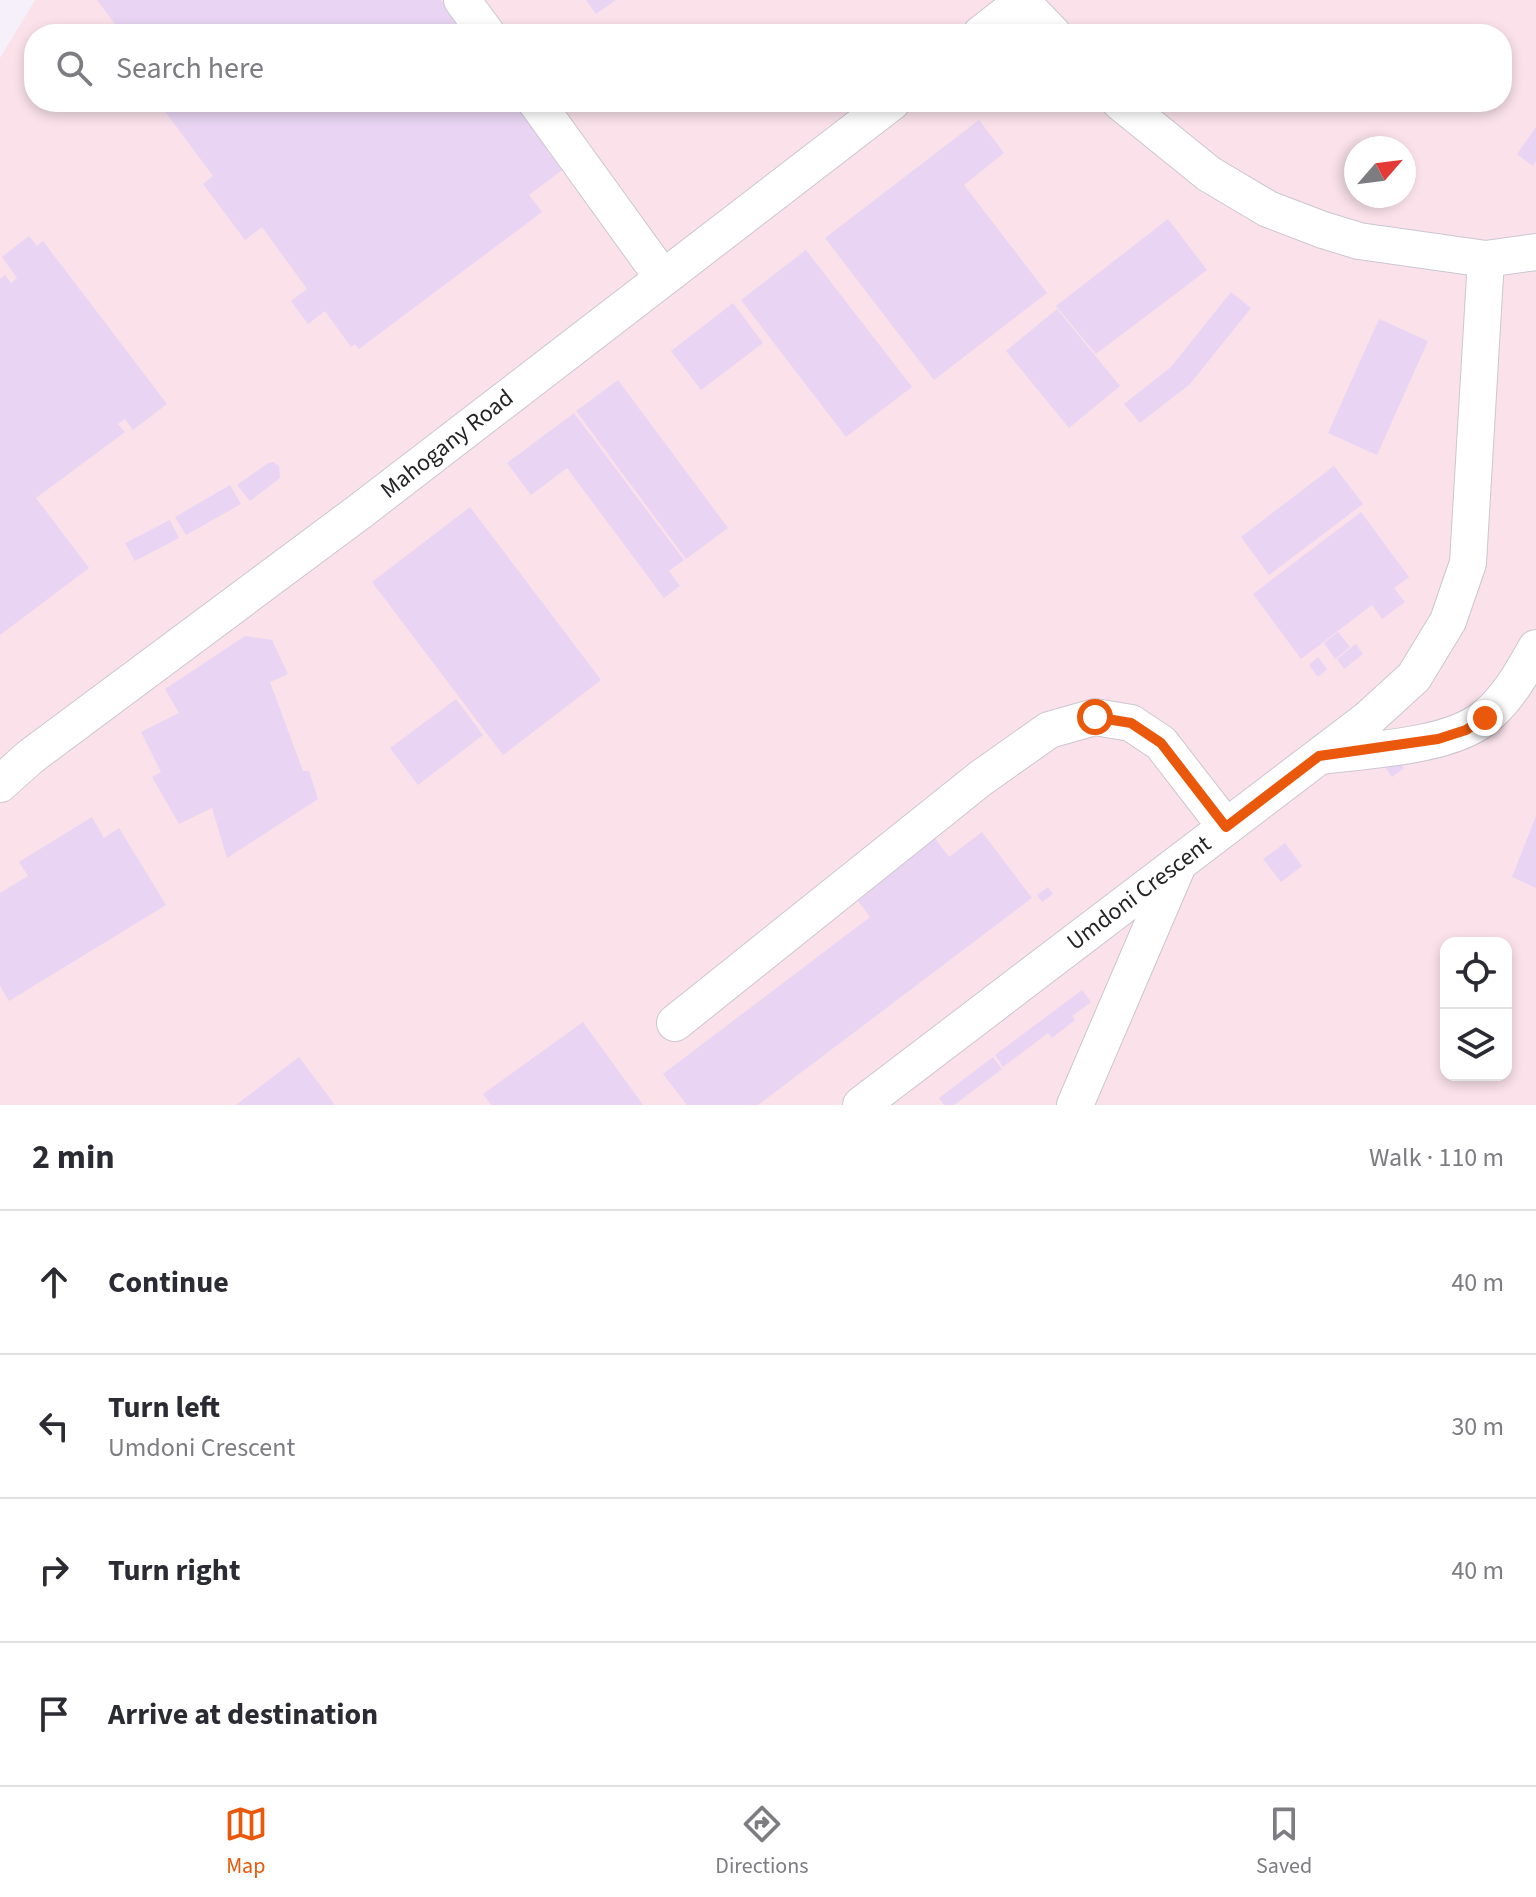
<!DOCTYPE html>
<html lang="en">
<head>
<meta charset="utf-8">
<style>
	body { margin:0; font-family:"Source Sans 3",sans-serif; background:#f2f2f3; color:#2b2b33 }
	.controls { position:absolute; right:24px; bottom:24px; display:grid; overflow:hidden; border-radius:16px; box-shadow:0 4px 12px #0003 }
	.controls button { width:72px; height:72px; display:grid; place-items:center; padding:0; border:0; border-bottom:2px solid #e1e1e2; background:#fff; color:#2b2b33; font:40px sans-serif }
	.compass { position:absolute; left:1344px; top:136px; width:72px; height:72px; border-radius:50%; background:#fff; box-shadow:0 4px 12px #0003; rotate:62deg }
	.stop { position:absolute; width:24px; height:24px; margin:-18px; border:6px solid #ea580c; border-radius:50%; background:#fff }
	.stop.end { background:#ea580c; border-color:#fff; box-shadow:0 2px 8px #0008 }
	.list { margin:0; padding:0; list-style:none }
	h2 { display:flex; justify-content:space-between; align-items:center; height:104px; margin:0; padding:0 32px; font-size:34px }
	h2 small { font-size:26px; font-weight:400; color:#7c7c81 }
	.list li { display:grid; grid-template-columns:52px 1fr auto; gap:24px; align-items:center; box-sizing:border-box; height:144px; padding:0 32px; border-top:2px solid #e1e1e2 }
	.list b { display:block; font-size:30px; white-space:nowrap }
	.list p { margin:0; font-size:26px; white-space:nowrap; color:#7c7c81 }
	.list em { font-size:26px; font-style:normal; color:#7c7c81 }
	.icon { flex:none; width:44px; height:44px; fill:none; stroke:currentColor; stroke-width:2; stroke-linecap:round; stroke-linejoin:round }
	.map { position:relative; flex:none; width:1536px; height:1105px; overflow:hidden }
	.search { position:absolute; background:#fff; box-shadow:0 4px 12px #0003; left:24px; right:24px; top:24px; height:88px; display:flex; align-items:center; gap:20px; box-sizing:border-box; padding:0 28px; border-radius:32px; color:#7c7c81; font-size:30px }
	.sheet { height:680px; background:#fff }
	nav { display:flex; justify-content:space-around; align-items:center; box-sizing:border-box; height:112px; border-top:2px solid #e1e1e2; background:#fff; font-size:22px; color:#7c7c81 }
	nav a { display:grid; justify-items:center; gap:4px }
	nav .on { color:#ea580c }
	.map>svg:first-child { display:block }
</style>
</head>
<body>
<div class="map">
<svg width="1536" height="1105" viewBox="0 0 1536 1105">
	<rect width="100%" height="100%" fill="#f6f0fa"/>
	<path fill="#fae1ea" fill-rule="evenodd" d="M35,0h1501v1105h-1536v-1047zM34,34h1468v68h-1468zM1356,148h48v48h-48zM1446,943h60v132h-60z"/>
	<path fill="#e9d5f3" d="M97,0h344l25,34h-358l-2,-3 9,-7z
		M586,0h30l-20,14z
		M158,102h359l33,44 -4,3 16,21 -33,25 13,17 -183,137 -4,-5 -4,3 -26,-36 -17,13 -17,-23 16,-12 -45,-62 -17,13 -42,-56 10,-8z
		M979,120l25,33 -40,32 83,108 -113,87 -109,-142z
		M1536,127v34l-3,5 -16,-12z
		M1168,219l39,51 -111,84 -40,-48z
		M29,236l8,10 6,-5 124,163 -34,26 -8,-11 -7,5 7,8 -89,66 53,70 -89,67v-356l5,-4 6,8 6,-5 -15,-21z
		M806,250l106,137 -66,50 -105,-137z
		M1231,292l20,16 -61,76 -50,39 -16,-19 47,-37z
		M733,303l30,40 -62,47 -30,-39z
		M1057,309l63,77 -51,42 -63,-77z
		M1379,319l49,22 -51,114 -49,-22z
		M618,380l110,148 -42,31 -110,-148z
		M574,413l110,147 -15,11 11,15 -16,12 -97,-130 -36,27 -24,-32z
		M273,462l6,4 1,12 -30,23 -13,-16 31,-22z
		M1334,466l29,38 -94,71 -28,-38z
		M230,485l11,19 -55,31 -11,-18z
		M470,507l131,173 -98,75 -131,-173z
		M1361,512l48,65 -15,11 11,14 -23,17 -10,-14 -71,54 -48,-65z
		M170,520l9,18 -44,23 -10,-18z
		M1338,632l12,15 -15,12 -11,-16z
		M245,636l27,4 16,34 -18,8 33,89h6l9,28 -91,59 -15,-50 -33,16 -27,-47 9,-5 -20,-40 38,-19 -14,-24z
		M1356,644l7,10 -19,15 -7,-10z
		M1318,657l9,12 -9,8 -9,-12z
		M456,699l27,36 -65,50 -28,-37z
		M1388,748l16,20 -12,9 -15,-21z
		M1536,816v72l-24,-11z
		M92,817l12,21 15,-10 47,77 -157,96 -9,-15v-93l28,-17 -9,-14z
		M982,832l50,66 -274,207h-71l-24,-31 207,-157 -18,-24 79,-60 18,24z
		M1285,843l17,23 -21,16 -18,-23z
		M1048,887l5,7 -11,8 -5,-7z
		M1082,990l9,12 -19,14 3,4 -23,18 -4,-5 -45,34 -8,-12z
		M583,1022l60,83h-152l-8,-11z
		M299,1057l36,48h-99z
		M993,1057l9,12 -48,36h-10l-5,-7z"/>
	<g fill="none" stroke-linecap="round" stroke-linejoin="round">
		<g stroke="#ccc6d0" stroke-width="38">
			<path id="minor" d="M462,0l25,34
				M1020,0l33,34
				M981,34l41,-32
				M536,102l127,176
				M1120,102l89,72 59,35 55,21 36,11 127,18 50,-7
				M1321,756c45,-6 128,-9 163,-38 23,-18 38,-45 52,-70
				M0,784l30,-27 333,-248 529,-407
				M675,1023l306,-245 68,-48 46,-13 36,6 30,20 65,84
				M861,1105l507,-386 46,-42 34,-56 20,-58 18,-304
				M1075,1105l103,-240"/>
		</g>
		<use href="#minor" stroke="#fff" stroke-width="36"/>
	</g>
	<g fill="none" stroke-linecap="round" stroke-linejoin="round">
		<path stroke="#ea580c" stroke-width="10" d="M1095,717l36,6 30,20 65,84 93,-71 119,-17 28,-9 19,-12"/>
	</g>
	<g text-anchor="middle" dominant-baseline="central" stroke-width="8" stroke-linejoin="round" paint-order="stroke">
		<g font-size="24" fill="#252326" stroke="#fff">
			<text transform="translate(447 444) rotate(-38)">Mahogany Road</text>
			<text transform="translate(1139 893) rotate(-37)">Umdoni Crescent</text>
		</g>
	</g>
</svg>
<div class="controls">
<button><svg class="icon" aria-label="locate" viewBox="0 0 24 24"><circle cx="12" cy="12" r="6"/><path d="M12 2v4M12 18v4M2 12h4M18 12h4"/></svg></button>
<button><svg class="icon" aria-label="layers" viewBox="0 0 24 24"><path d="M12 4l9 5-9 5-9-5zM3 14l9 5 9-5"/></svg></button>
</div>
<svg class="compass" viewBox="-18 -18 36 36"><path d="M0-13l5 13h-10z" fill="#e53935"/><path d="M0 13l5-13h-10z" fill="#7c7c81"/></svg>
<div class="stop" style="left:1095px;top:717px"></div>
<div class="stop end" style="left:1485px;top:718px"></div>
<div class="search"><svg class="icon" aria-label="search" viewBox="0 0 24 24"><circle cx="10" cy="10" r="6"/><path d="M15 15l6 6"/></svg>Search here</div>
</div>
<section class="sheet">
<h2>2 min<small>Walk · 110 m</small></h2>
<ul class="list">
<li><svg class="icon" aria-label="ahead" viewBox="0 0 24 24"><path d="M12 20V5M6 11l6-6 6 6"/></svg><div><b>Continue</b></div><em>40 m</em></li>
<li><svg class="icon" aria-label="left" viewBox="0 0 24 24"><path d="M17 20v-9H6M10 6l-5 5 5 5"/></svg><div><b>Turn left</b><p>Umdoni Crescent</p></div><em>30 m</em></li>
<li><svg class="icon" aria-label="right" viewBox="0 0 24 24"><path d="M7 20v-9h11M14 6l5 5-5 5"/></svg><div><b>Turn right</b></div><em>40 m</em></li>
<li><svg class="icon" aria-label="arrive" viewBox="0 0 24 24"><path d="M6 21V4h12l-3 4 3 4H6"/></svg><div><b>Arrive at destination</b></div></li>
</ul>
</section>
<nav>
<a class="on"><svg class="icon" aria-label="map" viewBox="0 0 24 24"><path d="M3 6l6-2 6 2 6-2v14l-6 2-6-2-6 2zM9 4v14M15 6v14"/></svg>Map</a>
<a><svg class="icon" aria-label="directions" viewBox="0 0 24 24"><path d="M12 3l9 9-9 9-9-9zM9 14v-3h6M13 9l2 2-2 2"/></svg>Directions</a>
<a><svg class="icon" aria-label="saved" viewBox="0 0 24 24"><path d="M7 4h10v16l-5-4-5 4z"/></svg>Saved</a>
</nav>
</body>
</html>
